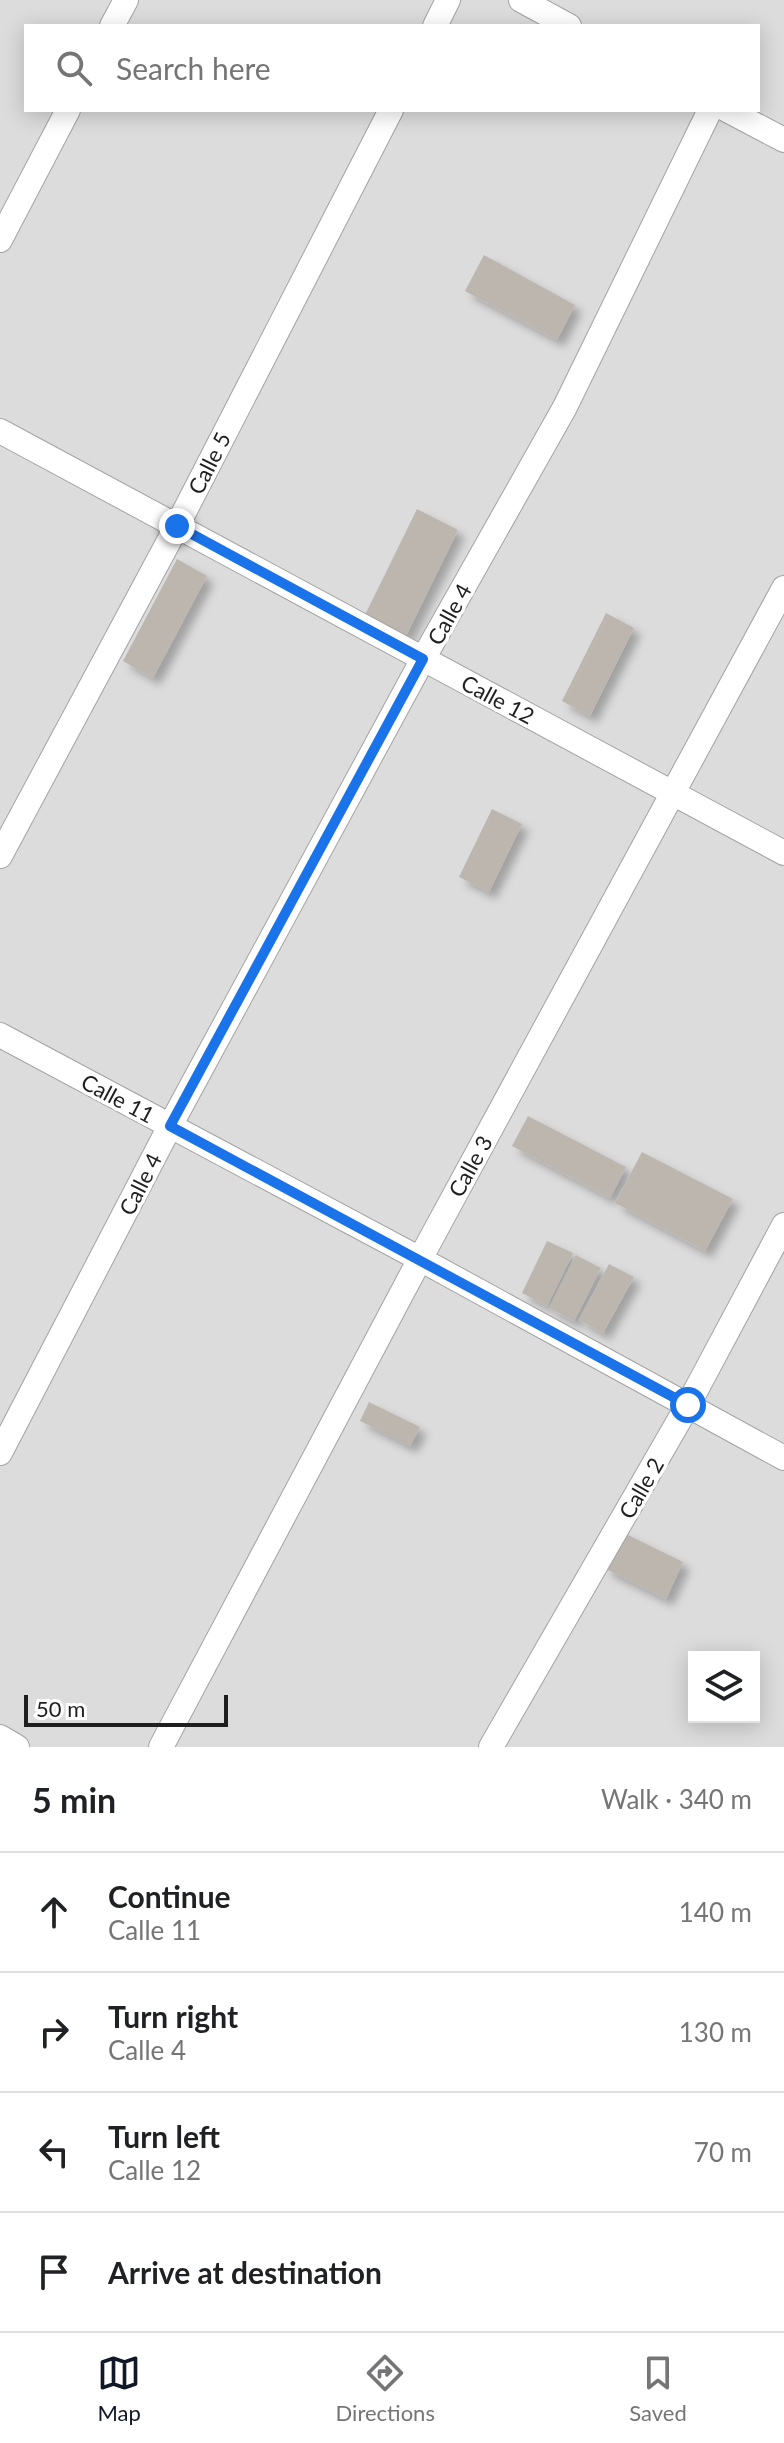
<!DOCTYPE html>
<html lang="en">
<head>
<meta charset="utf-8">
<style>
	body { margin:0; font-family:Lato,sans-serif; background:#f2f2f2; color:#202124 }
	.controls { position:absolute; right:24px; bottom:24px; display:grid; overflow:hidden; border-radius:0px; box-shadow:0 4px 20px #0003 }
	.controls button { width:72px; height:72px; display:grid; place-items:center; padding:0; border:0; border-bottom:2px solid #e0e0e0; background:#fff; color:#202124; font:40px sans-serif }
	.scale { position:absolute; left:24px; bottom:20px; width:204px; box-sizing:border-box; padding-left:8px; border:4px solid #1f1f1f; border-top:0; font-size:22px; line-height:28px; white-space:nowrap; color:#1f1f1f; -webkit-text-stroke:6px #fff; paint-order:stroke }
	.stop { position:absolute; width:24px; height:24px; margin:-18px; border:6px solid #1a73e8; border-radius:50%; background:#fff }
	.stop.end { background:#1a73e8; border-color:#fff; box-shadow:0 2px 8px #0008 }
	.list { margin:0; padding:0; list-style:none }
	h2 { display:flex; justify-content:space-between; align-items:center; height:104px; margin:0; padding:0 32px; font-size:34px }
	h2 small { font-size:26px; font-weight:400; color:#757577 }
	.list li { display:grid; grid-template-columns:52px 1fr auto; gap:24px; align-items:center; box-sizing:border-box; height:120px; padding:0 32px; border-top:2px solid #e0e0e0 }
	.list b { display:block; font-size:30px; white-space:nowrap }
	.list p { margin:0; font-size:26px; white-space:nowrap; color:#757577 }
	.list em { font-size:26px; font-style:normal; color:#757577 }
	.icon { flex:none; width:44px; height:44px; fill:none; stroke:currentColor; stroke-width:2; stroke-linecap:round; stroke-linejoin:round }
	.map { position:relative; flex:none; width:784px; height:1747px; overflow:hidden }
	.search { position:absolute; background:#fff; box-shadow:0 4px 20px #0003; left:24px; right:24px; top:24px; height:88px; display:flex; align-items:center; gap:20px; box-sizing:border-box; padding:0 28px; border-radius:0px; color:#757577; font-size:30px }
	.sheet { height:584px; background:#fff }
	nav { display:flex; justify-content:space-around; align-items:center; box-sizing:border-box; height:112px; border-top:2px solid #e0e0e0; background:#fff; font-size:22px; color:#757577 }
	nav a { display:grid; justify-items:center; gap:4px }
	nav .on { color:#111827 }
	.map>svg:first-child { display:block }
</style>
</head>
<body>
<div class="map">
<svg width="784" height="1747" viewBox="0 0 784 1747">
	<defs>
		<filter id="shadow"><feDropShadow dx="7" dy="7" stdDeviation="4" flood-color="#0004"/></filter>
	</defs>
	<rect width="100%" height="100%" fill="#efeee6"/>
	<path fill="#dddcdc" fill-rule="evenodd" d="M0,0h784v1747h-784zM26,26h732v84h-732zM694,1657h60v60h-60z"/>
	<path fill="#bcb6af" filter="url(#shadow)" d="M484,255l91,50 -18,35 -92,-49z
		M417,509l41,21 -52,106 -41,-21z
		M177,559l30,17 -54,102 -30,-17z
		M606,613l28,15 -44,88 -28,-15z
		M492,809l30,15 -33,68 -30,-15z
		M528,1116l98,51 -16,31 -98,-52z
		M642,1152l91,47 -28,52 -90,-48z
		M547,1241l26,12 -26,53 -25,-13z
		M576,1255l25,13 -27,53 -25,-13z
		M609,1264l25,13 -31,56 -24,-13z
		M369,1402l51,25 -10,19 -50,-25z
		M622,1532l61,30 -17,37 -62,-31z"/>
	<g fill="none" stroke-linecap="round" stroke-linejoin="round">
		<g stroke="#a3a3a3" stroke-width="26">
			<path id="minor" d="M521,0l48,26
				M112,26l14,-26
				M435,26l13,-26
				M727,110l57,30
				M0,240l68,-130
				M0,431l784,422
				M0,856l177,-330 214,-416
				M0,1035l420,224 364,199
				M0,1453l170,-327 253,-467 142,-252 145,-297
				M0,1737l17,10
				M161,1747l259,-488 364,-671
				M491,1747l197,-342 96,-180"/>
		</g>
		<use href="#minor" stroke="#fff" stroke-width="24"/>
	</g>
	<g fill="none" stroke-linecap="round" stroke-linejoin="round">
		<path stroke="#1a73e8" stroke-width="10" d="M177,526l246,133 -253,467 518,279"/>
	</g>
	<g text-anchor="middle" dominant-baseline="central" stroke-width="7" stroke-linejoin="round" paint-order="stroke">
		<g font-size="22" fill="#1f1f1f" stroke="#fff">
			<text transform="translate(209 463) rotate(-63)">Calle 5</text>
			<text transform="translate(449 614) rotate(-61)">Calle 4</text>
			<text transform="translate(498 699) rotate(28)">Calle 12</text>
			<text transform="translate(118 1098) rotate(28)">Calle 11</text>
			<text transform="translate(470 1166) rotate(-61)">Calle 3</text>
			<text transform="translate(140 1184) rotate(-63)">Calle 4</text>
			<text transform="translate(641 1488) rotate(-60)">Calle 2</text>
		</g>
	</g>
</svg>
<div class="controls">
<button><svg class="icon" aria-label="layers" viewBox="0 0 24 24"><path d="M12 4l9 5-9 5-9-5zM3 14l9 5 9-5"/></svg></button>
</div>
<div class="scale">50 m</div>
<div class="stop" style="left:688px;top:1405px"></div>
<div class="stop end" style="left:177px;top:526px"></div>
<div class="search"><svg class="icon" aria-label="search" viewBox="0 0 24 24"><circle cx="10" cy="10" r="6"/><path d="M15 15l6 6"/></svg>Search here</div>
</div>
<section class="sheet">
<h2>5 min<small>Walk · 340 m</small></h2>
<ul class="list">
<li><svg class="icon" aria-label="ahead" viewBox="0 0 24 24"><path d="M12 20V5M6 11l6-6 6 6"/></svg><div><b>Continue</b><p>Calle 11</p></div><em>140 m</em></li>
<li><svg class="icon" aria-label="right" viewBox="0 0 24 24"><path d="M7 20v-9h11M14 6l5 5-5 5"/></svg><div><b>Turn right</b><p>Calle 4</p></div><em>130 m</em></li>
<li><svg class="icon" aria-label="left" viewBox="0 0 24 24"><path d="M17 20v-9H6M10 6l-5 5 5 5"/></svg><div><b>Turn left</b><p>Calle 12</p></div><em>70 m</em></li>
<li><svg class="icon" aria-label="arrive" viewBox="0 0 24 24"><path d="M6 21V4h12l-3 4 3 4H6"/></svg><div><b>Arrive at destination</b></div></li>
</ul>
</section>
<nav>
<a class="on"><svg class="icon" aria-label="map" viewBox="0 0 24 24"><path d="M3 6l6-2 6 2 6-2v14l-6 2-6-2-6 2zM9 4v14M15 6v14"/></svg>Map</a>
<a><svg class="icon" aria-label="directions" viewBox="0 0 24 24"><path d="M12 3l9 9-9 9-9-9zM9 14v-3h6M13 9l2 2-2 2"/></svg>Directions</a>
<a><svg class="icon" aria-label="saved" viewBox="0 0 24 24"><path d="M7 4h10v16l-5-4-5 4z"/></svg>Saved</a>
</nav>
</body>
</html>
